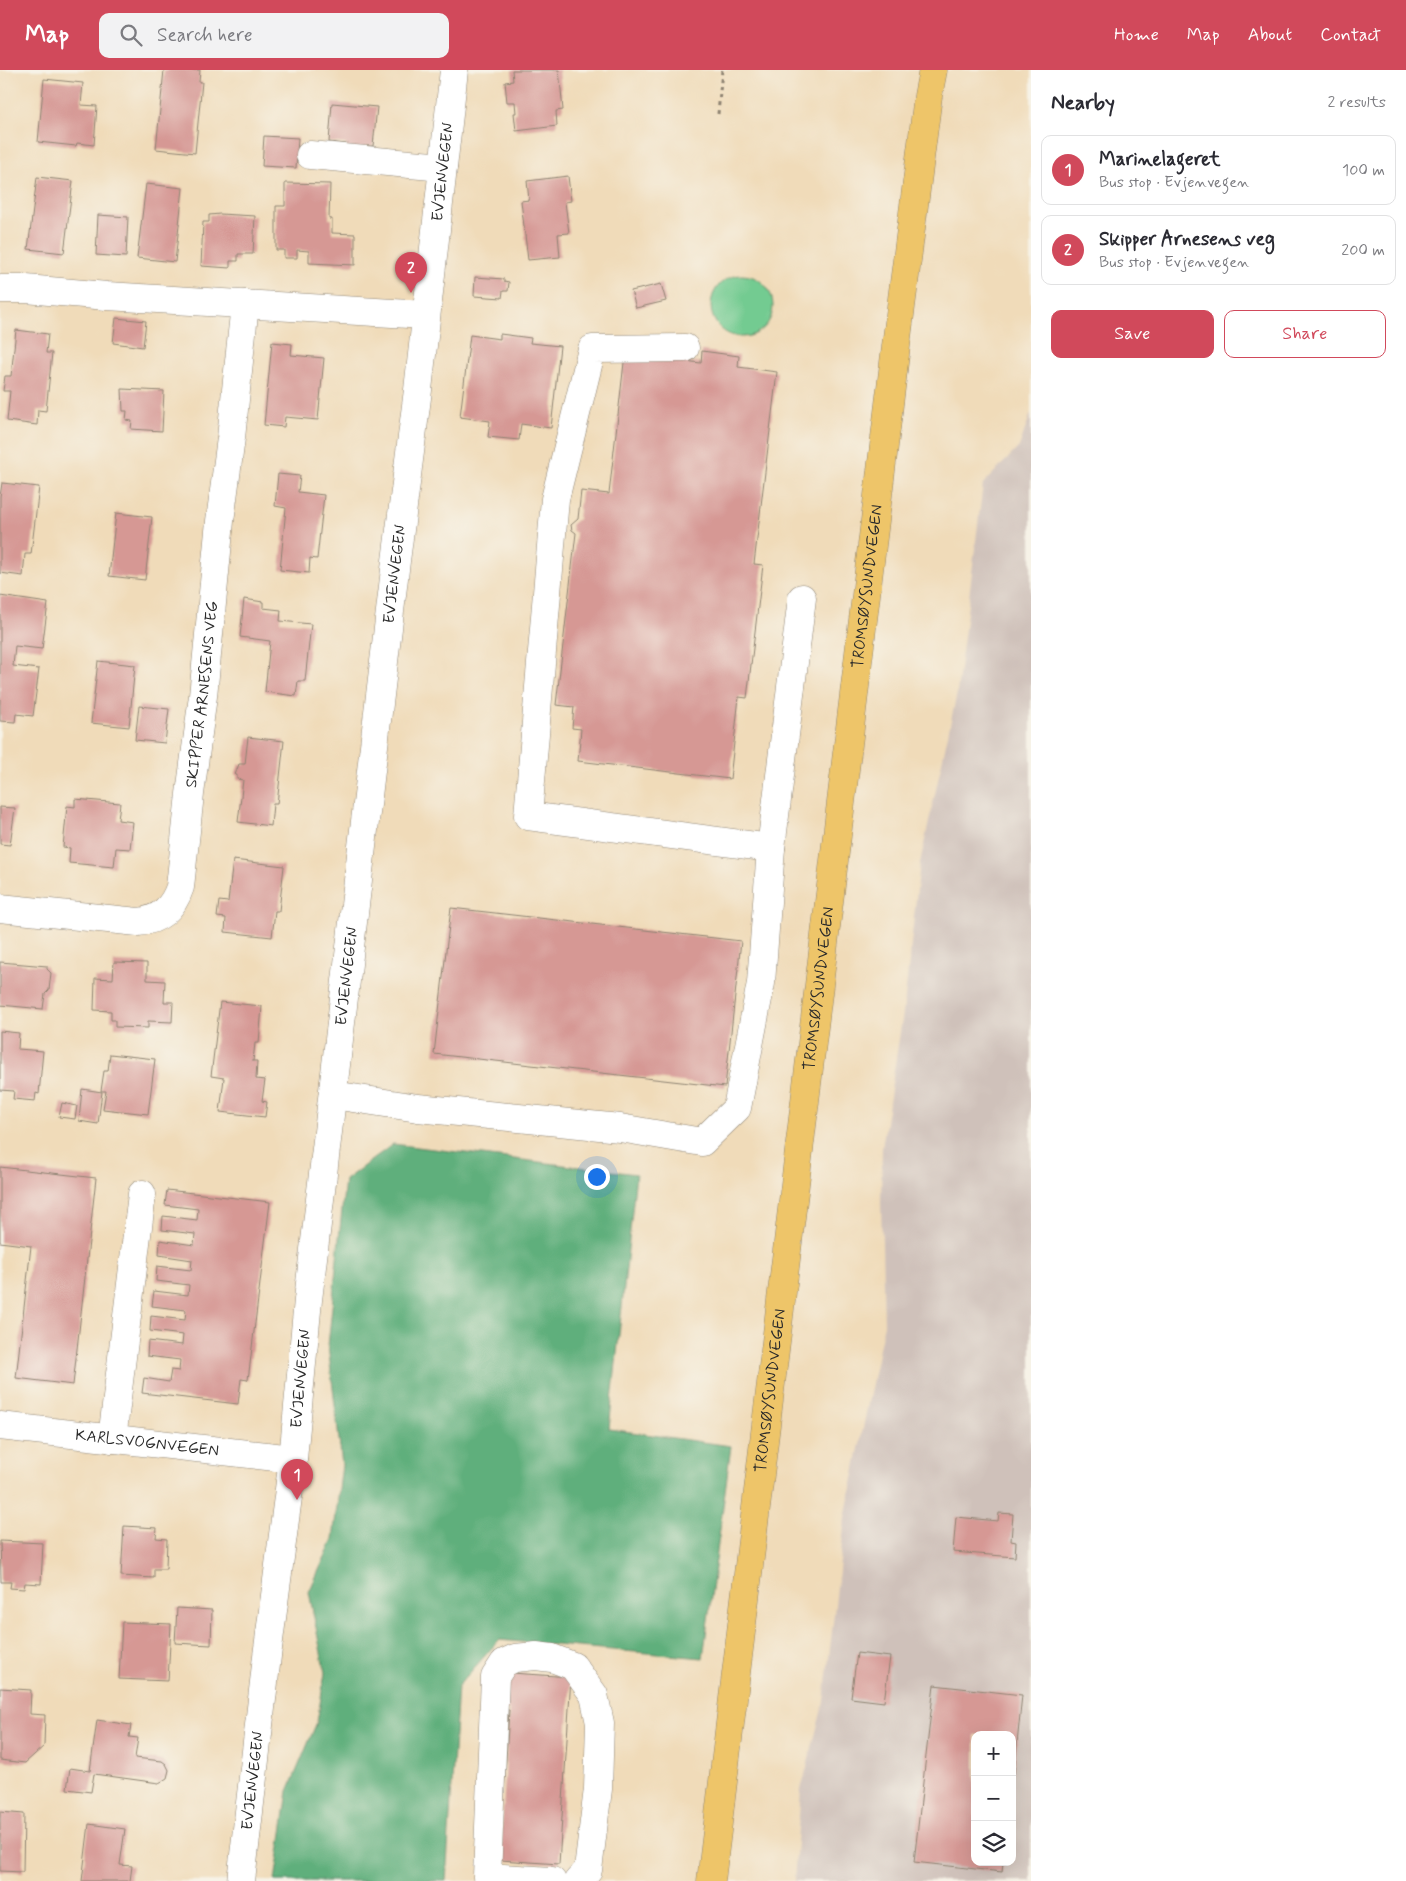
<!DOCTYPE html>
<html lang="en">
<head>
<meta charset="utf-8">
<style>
	body { margin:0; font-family:Mynerve,sans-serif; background:#f2f2f3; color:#2b2b33 }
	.controls { position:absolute; right:15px; bottom:15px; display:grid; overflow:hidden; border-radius:10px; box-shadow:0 5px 20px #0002 }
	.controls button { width:45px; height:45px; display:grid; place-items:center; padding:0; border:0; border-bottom:1px solid #e1e1e2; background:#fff; color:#2b2b33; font:25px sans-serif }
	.you { position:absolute; left:596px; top:1106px; width:18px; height:18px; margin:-12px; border:4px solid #fff; border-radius:50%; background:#1a73e8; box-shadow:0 0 0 8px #1a73e833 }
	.badge { display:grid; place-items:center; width:32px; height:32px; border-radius:50%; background:#d1495b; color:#fff; font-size:16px; font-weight:700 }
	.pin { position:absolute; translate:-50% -41px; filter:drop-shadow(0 1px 2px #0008) }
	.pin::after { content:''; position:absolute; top:26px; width:18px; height:15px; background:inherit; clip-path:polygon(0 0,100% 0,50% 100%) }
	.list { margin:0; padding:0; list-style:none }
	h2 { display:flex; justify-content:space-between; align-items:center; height:65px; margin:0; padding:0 20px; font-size:21px }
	h2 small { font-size:16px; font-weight:400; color:#7c7c81 }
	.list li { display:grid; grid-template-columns:32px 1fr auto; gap:15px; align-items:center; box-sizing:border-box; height:70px; margin:0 10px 10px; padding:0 10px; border:1px solid #e1e1e2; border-radius:10px }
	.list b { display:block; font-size:19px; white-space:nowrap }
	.list p { margin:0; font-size:16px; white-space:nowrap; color:#7c7c81 }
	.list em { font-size:16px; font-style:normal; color:#7c7c81 }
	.actions { display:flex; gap:10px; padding:15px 20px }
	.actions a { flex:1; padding:11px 0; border:1px solid #d1495b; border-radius:10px; text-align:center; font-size:18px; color:#d1495b }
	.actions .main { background:#d1495b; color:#fff }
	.icon { flex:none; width:28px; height:28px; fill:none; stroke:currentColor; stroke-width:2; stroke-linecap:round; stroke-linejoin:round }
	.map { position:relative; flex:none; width:1031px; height:1811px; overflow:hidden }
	header { display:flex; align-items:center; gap:30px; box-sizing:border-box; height:70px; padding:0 25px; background:#d1495b; color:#fff }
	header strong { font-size:24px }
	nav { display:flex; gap:28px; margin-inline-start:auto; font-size:18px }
	.search { width:350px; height:45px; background:#f2f2f3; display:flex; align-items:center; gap:12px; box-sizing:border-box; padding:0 18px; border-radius:10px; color:#7c7c81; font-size:19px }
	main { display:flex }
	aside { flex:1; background:#fff }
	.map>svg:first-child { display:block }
</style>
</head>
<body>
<header>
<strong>Map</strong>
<div class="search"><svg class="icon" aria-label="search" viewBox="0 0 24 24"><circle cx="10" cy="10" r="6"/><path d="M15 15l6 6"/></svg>Search here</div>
<nav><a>Home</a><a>Map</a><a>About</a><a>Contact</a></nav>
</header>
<main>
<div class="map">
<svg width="1031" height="1811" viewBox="0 0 1031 1811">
	<rect width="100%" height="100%" fill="#f7f3e8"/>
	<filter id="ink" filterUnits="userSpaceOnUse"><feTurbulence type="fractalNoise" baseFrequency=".02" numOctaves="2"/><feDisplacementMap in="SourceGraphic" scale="10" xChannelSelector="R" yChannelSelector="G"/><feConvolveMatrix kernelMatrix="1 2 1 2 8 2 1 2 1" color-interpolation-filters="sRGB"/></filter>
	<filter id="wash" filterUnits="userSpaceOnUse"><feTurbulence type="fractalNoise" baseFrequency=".0096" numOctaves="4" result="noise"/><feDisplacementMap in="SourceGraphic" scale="20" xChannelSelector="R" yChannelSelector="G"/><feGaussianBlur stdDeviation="1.12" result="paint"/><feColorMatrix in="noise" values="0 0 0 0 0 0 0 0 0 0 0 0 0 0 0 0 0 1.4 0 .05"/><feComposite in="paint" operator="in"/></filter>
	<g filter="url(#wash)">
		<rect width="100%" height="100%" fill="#f0dbb9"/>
		<path fill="#cfc1ba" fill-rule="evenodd" d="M1031,343v1468h-237l7,-91 23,-89 21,-183 39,-194 -3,-122 1,-54 22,-141 16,-144 37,-170 26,-209 36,-37zM975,1665h37v127h-37z"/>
		<path fill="#73cb91" stroke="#4f7b5e" d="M711 236a31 31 0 1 1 62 0a31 31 0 1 1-62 0Z"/>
		<path fill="#5eaf7b" stroke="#446d53" d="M393,1074l243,30 -27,255 122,17 -28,212 -204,-18 -41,46 -12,195h-171l13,-90 29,-69 8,-49 -16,-81 24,-53 9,-74 -14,-119 17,-166z"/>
		<g id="blocks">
			<path fill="#d69894" d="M164,0h36l-1,12h3l-7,71 -39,-4z
				M512,0h47l4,40 -7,1 1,15 -41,5 -2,-18h2l-1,-11h-8l-2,-20 8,-1z
				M44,9l39,4 -2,22 16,1 -3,39 -17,-2 -1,3 -38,-4z
				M332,33l45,4 -4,39h-6l-1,6 -20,-2v-6l-17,-2z
				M264,66l34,2 -2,30 -34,-2z
				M568,106l3,25 -6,1 4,31 -11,1 2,23 -32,3 -7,-59 8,-1 -2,-19z
				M37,107l36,4 -9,72 -36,-4z
				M285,113l45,1 -1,35h3v14l23,1v31l-46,-2v-12l-12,-1v8h-13v-8h-8v-44h9z
				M146,114l37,4 -8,74 -38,-4z
				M220,144l35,2 -2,38h-15v7h-8v7l-29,-2 2,-44h6v-7z
				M98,145l30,2 -2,40 -30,-2z
				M475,207l29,2v2l5,1 -1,9h-5l-1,7 -28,-2z
				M661,214l5,17 -30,7 -5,-17z
				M116,248l30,3 -3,26 -30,-4z
				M16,260l32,4 -2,19h6l-6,58 -8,-1 -1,15 -30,-4 3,-30h-7l2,-15h6z
				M500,264l31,4 -1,5 30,3 -9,82 -30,-4 -2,16 -31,-3 2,-16 -30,-4 10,-82 30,4z
				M272,272l20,2 -1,11 33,3 -6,62 -33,-3 -1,10 -20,-2z
				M702,281l37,5 -1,11 39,5 -23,192 9,1 -16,133 -8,-1 -9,82 -152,-18 3,-32 -9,-1 2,-21 -18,-2 20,-172 -4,-3 -1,-5 7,-6 3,-28 28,3 16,-140 76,9z
				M122,319l42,2 -2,40 -31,-2 1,-8 -6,-1 1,-9h-4z
				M278,404l22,2 -2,16 26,3 -7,64 -7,-1 -1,15 -29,-3 6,-62 -11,-2z
				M2,413l37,4 -8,67h-6l-2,22 -23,-3v-77z
				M116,443l36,4 -7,63 -36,-4z
				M0,526l48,7 -6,46 -27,-3 -2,20 26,3 -6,47 -17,-2 -1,8 -15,-1z
				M244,529l19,3v6l18,2 -1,11 31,3 -6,57h-7l-2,15 -31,-4 5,-51 -30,-4z
				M98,591l37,4 -6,62 -38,-4z
				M139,636l30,3 -4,34 -30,-3z
				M248,667l36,4 -7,63h-4l-2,22 -33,-4 5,-42 -6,-1v-4h-2l4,-11h6z
				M75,729l45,4 -2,17 15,2 -3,27 -14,-1 -2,19 -45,-4 1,-15 -7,-1 4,-41 8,1z
				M0,737l15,1 -5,37 -10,-1z
				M233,790l51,6 -5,45h-4l-3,26 -47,-5 1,-14 -9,-1 2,-16 9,1z
				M451,838l290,33 -16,146 -291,-33z
				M0,892l47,4v3l4,4 -2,17 -4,4 -2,15 -43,-4z
				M114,892l33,1v17l18,1 -1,21h9l-1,20 -24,-1v7l-33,-1v-7h-4v-9l-17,-1 1,-32 18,1z
				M220,932l42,4 -3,37h-4l-2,18h4l-1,18 9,1 -3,21 5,1 -2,15 -45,-5 4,-34 -13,-2z
				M0,961l19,2 -1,16 25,2 -4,43 -3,-1 -1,8 -22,-2 1,-8 -14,-1z
				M110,984l45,5 -7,55 -45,-5 3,-18h-5l3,-20h4z
				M82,1019l20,3 -4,32 -19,-3z
				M62,1033l15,3 -2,13 -16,-2z
				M0,1097l96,11 -23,207 -57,-7 15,-132 -31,-4z
				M167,1120l103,12 -22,178 -7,-1 -3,25 -96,-11 2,-15 25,4 2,-12 8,1 1,-11 -33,-4 1,-15 34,4 1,-10 -33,-4 1,-15 34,4 1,-10 -34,-4 2,-15 34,4 1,-10 -33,-4 1,-15 34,4 1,-10 -33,-5 1,-15 34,5 1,-11 -33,-4 1,-14 34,4 1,-11 -33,-4z
				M999,1443l14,1 -2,27 5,1 -1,15 -62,-5 3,-35 42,4z
				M124,1456l33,2 -1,10 11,1 -1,30h-12v9l-33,-2z
				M0,1471l43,2 -2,41 -16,-1 -1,6 -14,-1 1,-6h-10z
				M177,1538l35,2 -1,35 -36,-2z
				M122,1552l49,2 -3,57 -49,-2z
				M857,1583l33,4 -6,45 -33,-4z
				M511,1603l60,4 -12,187 -59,-4 9,-150h-11l3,-35z
				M934,1615l88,10 -8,78 -2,-38h-37v127h28l-1,10 -88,-10z
				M0,1618l31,2 -1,24 15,1 -1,31 -19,17 -25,-3z
				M97,1650l34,5 -2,12 9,1 -3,20 27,3 4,3 3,6 -2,8 -8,5 -65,-9 -3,18 -24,-3 3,-21 20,3z
				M0,1742l24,2 -1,58 -23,-1z
				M89,1754l36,5 -5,36 12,1 -2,15h-48z"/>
		</g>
	</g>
	<g filter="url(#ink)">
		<use href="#blocks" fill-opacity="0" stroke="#8e8372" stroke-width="1"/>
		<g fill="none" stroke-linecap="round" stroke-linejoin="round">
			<g stroke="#8e8372" stroke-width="29">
				<g id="minor">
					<path d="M310,85l133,12"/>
					<path d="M0,219h26l81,7 319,19"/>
					<path d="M685,278l-93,1 -37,150 -27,317 243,32"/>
					<path id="s1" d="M0,838l138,14c22,-2 35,-14 42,-35l10,-93 13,-98 17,-175 11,-83 14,-134"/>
					<path d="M333,1025l85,13 202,20 82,14 35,-34 24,-125 10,-135 31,-250"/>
					<path id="s2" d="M0,1356l293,33"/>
					<path d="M112,1369l30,-245"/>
					<path id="s3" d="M241,1811l26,-225 26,-197 15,-159 88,-739 22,-171 36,-320"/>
					<path d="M552,1811l-65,-4 8,-200 9,-14 11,-5 21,-2 16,2 21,8 21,29 6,28 -2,66 -10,81 -10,11"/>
				</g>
			</g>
			<g stroke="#8e8372" stroke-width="29">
				<g id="highway">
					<path id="s4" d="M711,1811l186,-1543 31,-242 5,-26"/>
				</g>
			</g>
			<path stroke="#8e8372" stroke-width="3" stroke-dasharray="4 4" stroke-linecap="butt" d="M718,44l4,-44"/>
			<use href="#minor" stroke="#fff" stroke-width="28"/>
			<use href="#highway" stroke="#eec569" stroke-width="28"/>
		</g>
	</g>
	<g text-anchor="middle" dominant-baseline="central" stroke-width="4.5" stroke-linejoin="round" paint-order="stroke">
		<g font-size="16" fill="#2b2b2b" stroke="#f7f3e8">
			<text stroke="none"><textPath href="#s3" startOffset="1721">EVJENVEGEN</textPath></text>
			<text stroke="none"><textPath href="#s3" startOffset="1316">EVJENVEGEN</textPath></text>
			<text stroke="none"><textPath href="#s4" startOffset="1304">TROMSØYSUNDVEGEN</textPath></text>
			<text stroke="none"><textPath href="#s1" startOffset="391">SKIPPER ARNESENS VEG</textPath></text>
			<text stroke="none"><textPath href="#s3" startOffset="911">EVJENVEGEN</textPath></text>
			<text stroke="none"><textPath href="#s4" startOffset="899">TROMSØYSUNDVEGEN</textPath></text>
			<text stroke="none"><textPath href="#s3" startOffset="506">EVJENVEGEN</textPath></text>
			<text stroke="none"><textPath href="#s4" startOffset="494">TROMSØYSUNDVEGEN</textPath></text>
			<text stroke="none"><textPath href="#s2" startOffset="148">KARLSVOGNVEGEN</textPath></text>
			<text stroke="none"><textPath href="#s3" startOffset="101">EVJENVEGEN</textPath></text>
		</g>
	</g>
</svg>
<div class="controls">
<button>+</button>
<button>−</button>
<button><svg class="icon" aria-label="layers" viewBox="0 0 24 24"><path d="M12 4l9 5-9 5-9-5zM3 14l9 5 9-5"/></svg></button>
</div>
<div class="you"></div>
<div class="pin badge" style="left:297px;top:1430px">1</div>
<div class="pin badge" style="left:411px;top:223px">2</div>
</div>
<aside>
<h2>Nearby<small>2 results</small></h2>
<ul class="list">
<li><span class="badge">1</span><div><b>Marinelageret</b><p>Bus stop · Evjenvegen</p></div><em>100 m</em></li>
<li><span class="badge">2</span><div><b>Skipper Arnesens veg</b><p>Bus stop · Evjenvegen</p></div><em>200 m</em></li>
</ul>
<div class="actions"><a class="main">Save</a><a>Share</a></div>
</aside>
</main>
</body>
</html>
